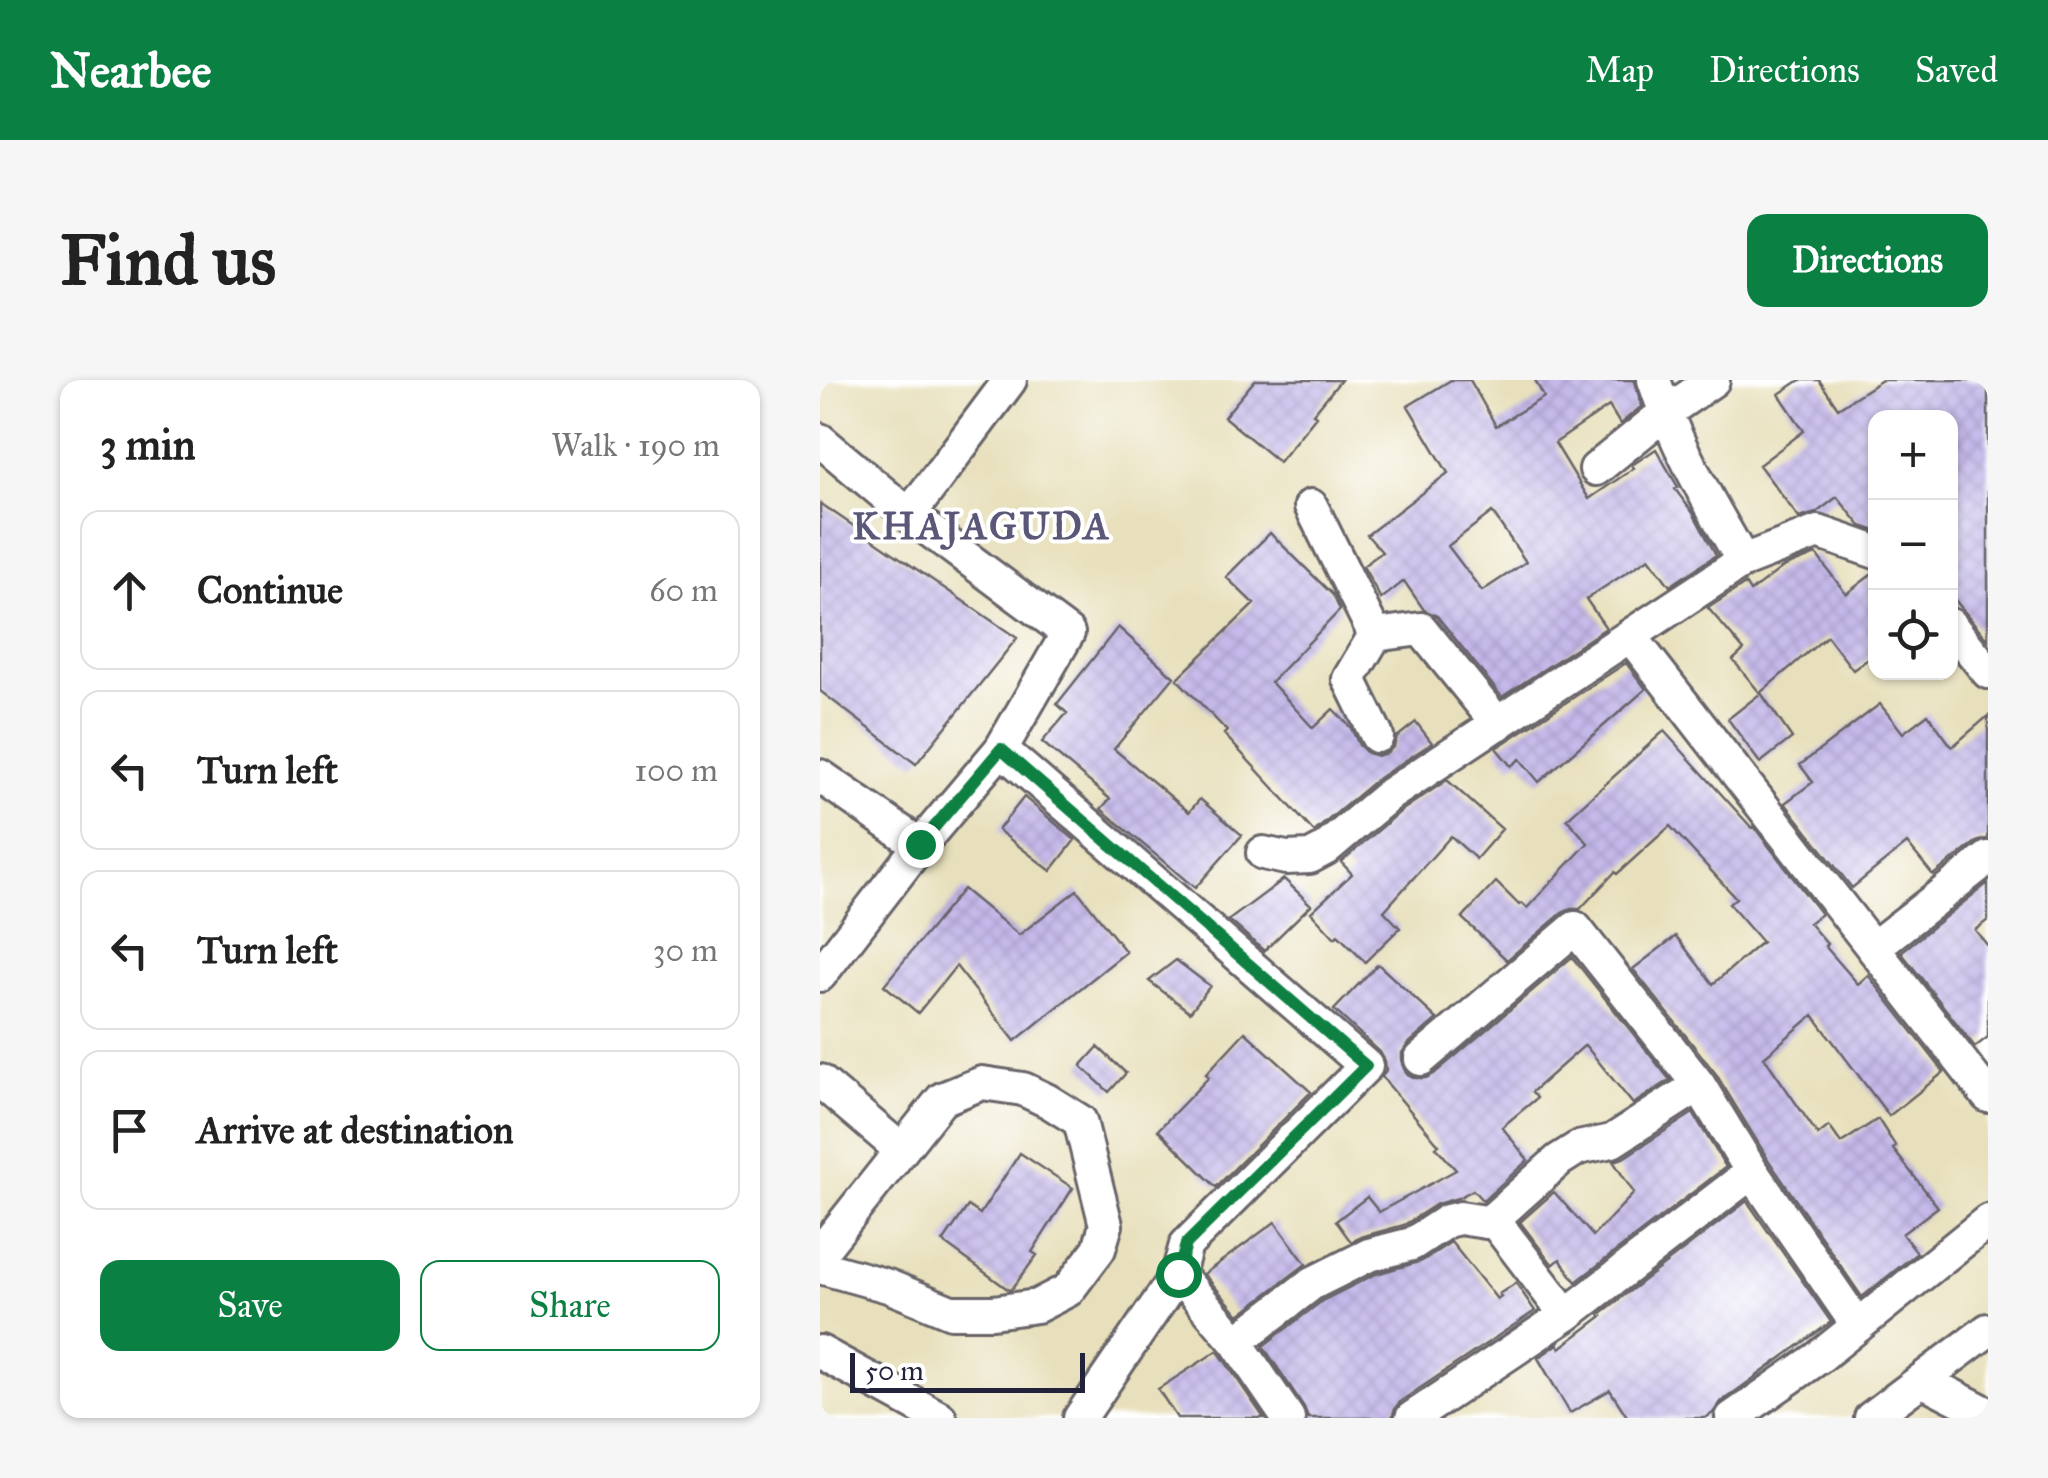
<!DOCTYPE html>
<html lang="en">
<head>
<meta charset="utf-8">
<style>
	body { margin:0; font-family:"IM FELL Great Primer",serif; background:#f6f6f6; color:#222 }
	.controls { position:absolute; right:30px; top:30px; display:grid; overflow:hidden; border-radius:20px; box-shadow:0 2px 8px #0004 }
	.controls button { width:90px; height:90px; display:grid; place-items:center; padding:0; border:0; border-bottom:2px solid #e0e0e0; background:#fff; color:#222; font:50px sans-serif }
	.scale { position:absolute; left:30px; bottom:25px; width:235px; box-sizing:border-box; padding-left:10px; border:5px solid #22223b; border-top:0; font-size:28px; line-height:35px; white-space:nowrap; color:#22223b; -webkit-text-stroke:8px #fff; paint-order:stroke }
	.stop { position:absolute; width:30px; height:30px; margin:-22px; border:8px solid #0b8043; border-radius:50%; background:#fff }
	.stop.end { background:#0b8043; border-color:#fff; box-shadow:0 2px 10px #0008 }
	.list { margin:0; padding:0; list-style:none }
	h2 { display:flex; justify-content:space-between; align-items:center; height:130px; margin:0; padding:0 40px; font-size:42px }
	h2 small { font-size:32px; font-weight:400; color:#767676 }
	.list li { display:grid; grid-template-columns:65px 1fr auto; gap:30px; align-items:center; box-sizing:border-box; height:160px; margin:0 20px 20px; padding:0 20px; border:2px solid #e0e0e0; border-radius:20px }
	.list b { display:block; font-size:38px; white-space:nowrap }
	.list em { font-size:32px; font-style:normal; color:#767676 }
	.actions { display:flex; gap:20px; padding:30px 40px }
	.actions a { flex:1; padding:22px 0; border:2px solid #0b8043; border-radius:20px; text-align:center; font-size:35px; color:#0b8043 }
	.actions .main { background:#0b8043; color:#fff }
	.icon { flex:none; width:55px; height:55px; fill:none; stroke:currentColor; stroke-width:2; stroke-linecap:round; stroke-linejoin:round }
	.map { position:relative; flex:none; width:1168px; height:1038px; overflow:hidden; border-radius:20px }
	header { display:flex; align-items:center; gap:60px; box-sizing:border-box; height:140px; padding:0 50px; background:#0b8043; color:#fff }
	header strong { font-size:48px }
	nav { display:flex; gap:55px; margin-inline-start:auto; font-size:35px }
	.intro { display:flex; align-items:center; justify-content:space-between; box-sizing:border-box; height:240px; padding:0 60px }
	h1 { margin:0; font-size:70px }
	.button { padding:25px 45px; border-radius:20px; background:#0b8043; color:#fff; font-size:35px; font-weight:700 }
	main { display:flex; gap:60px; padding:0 60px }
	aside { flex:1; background:#fff; border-radius:20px; box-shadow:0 2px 8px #0004 }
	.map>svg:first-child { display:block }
</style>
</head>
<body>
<header>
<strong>Nearbee</strong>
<nav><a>Map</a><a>Directions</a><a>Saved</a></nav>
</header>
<div class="intro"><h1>Find us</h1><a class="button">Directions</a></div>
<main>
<aside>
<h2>3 min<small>Walk · 190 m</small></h2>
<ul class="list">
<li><svg class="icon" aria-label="ahead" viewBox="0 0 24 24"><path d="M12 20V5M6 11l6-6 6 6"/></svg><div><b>Continue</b></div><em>60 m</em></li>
<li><svg class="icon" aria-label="left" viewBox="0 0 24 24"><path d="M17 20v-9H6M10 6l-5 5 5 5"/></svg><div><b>Turn left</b></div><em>100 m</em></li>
<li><svg class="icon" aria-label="left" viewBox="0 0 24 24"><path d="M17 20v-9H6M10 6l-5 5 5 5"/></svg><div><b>Turn left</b></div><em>30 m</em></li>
<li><svg class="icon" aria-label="arrive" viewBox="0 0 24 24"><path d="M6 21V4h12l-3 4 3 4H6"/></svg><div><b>Arrive at destination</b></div></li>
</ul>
<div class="actions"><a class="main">Save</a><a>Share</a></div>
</aside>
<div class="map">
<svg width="1168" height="1038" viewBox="0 0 1168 1038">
	<defs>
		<pattern id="building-cross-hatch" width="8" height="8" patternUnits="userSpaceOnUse" patternTransform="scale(2.5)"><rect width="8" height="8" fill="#c5b9ea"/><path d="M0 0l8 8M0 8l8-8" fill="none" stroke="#a99fca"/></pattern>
	</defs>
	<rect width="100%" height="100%" fill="#fff"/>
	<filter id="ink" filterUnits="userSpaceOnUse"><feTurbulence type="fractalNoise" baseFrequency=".01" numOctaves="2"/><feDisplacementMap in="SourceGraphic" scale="20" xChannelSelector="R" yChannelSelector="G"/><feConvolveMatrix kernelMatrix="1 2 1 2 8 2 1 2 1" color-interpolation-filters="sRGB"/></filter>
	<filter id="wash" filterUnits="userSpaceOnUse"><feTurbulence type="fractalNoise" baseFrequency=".0048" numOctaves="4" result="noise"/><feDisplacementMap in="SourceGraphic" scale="40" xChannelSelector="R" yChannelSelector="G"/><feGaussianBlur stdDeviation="2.25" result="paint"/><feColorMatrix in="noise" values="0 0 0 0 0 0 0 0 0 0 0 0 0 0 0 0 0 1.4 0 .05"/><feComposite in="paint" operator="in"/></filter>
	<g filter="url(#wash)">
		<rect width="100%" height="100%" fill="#e8e0bc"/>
		<g id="blocks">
			<path fill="url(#building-cross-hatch)" fill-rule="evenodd" d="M435,0h86l-28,34 3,2 -37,46 -55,-45z
				M631,0h19l26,46 48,-29 -9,-17h99l8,26 -22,18 -11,-18 -54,37 34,56 45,-31 -2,-3 24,-16 22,38 -3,2 18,24 23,42 -46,31 -21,-28 -63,41 20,29 -104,69 -65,-81 -13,-6 -20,-29 -23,18 -18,-33 19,-14 -15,-17 81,-62 -40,-67zM672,132l34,50 -44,29 -34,-45z
				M980,0h19l19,28 44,-28h99l7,9v251l-38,-46v-176h-74v113l-15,-5 -24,-29 -21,16 -17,5 -40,-53 45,-34 -25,-37z
				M0,123l197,135 -101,126 -96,-73z
				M450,153l63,62 7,15 -69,72 42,46 20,-19 18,19 8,17 8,8 10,3 10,-3 7,-7 3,-9 19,-15 16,21 -56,37 -62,52 -90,-98 3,-3 -50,-52 77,-75 -28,-27z
				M996,174l30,40 30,-23v82l-23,17 -26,-34 -67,57 -27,-33 11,-10 -36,-42 37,-24 5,8 33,-25z
				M298,247l56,50 -60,72 75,63 11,-13 42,36 -47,53 -94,-79 9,-10 -68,-57 25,-29 -10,-9z
				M806,283l20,26 -107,93 -19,-23 -9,7 -15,-18z
				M941,313l31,45 -32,25 -32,-44z
				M1060,324l23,29 25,-19 24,33 36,-31v122l-12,4 -43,33 -26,-32 -55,45 -67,-85 28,-21 -13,-17z
				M844,351l88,97 2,-1 67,87 -12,9 18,21 -2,2 33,38 10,-9 76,97 -55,44 -76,-101 -49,42 54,78 11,-9 12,17 37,-24 18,28 -3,2 45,58 -36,27 15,19 -55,44 -93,-136 -53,-87 -83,-105 43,-33 37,48 49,-42 -33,-38 7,-6 -66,-72 -53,48 -2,-2 -35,37h-9l-9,4 -55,47 -45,-42 34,-36 23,23 3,-2 5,5 61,-65 -21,-24z
				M627,400l55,49 -26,30 -25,-23 -67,75 16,17 -35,34 -27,-27 -3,3 -24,-26 41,-38 -11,-12 60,-51z
				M204,417l51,43 -24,31 -53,-41z
				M464,499l27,26 -47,46 -35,-31z
				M1168,503v37l-13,10 13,16v91l-13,10 -74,-95z
				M143,509l56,46 58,-45 49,62 -111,89 -59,-75 -38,47 -34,-28z
				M752,577l98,123 -37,24 -48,-59 -53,47 5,6 -35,29 26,33 -45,41 -10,-11 -15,8 -21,6 -33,21 -40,11 -13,6 -15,-21 31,-24 12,15 77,-42 -20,-23 3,-2 -57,-68 4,-7 -1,-9 -5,-9 -46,-42 44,-46 59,55 -29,25 -6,9v11l4,9 9,5h11l8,-4z
				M356,580l34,26 -20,26 -41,-31z
				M425,652l66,60 -95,95 -58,-57 51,-53 -3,-3z
				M278,667l28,26 -17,19 -28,-26z
				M873,733l33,54 -150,115 -16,-23 -7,6 -33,-43 34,-30 39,44 41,-43 -21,-32 10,-3z
				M200,773l53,35 -41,64 5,3 -25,34 -3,1 -66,-48 25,-36 12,8z
				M927,821l84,121 -110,80 -8,11 -8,5h-77l-18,-28 -40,23 -32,-55 20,-14 2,4 42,-32 -2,-2z
				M455,842l31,42 -67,51 -35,-41z
				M631,862l46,57 4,-3 -2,-2 17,-11 19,28 -134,90 -6,7 -3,10h-84l-4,-11 -41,-61 59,-45 54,-27 46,-13z
				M397,971l3,3 44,64h-87l-19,-29z"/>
		</g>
	</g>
	<g filter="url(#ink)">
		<use href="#blocks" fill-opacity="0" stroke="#676468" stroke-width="2.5"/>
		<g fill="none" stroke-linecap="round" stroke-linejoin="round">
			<g stroke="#676468" stroke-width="38">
				<path id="minor" d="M834,0c21,65 55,122 89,181
					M0,60l89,75 159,118 -67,116 -81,96 -100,130
					M776,89l69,-56 48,-33
					M491,126l64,129 -26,44 28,57
					M89,135l101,-135
					M1130,245l38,47
					M555,255l46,-6 77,95
					M811,257l357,459
					M181,369l365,317 -180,179 -8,29 -98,144
					M0,396l100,69
					M443,473l23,5 24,-1 15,-8 64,-54 354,-234 75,-29 58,20
					M1053,568l115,-90
					M601,679l154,-131 124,157 53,87 106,154
					M0,701l81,69
					M0,873l122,-154 40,-16 41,6 25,12 32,20 26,104 -7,24 -31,41 -31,16 -44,6h-42l-63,-26 -68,-19
					M358,894l58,68 52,76
					M746,935l186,-143
					M416,962l75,-58 58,-29 43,-11 35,-23 13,-3 26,4 7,-3 66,-59 19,-12 34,-7 87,-56
					M0,972l120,66
					M1102,1000l66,34
					M592,1038l154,-103 -73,-96
					M912,1038l86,-60 170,-137
					M1051,1038l117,-88"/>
			</g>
			<use href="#minor" stroke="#fff" stroke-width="32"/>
		</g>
	</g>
	<g fill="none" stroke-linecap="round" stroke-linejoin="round" filter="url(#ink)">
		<path stroke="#0b8043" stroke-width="12" d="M100,464l81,-95 365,317 -180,178 -8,30"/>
	</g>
	<g text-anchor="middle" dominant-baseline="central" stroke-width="8" stroke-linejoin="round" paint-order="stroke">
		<g font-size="38" font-weight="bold" letter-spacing="2.5" fill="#5b5778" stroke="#fff">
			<text x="162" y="146">KHAJAGUDA</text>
		</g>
	</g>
</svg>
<div class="controls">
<button>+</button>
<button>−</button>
<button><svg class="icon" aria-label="locate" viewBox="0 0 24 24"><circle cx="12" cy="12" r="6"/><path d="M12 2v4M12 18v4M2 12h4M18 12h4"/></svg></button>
</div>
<div class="scale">50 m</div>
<div class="stop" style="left:358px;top:894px"></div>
<div class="stop end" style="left:100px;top:464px"></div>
</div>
</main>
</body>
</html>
